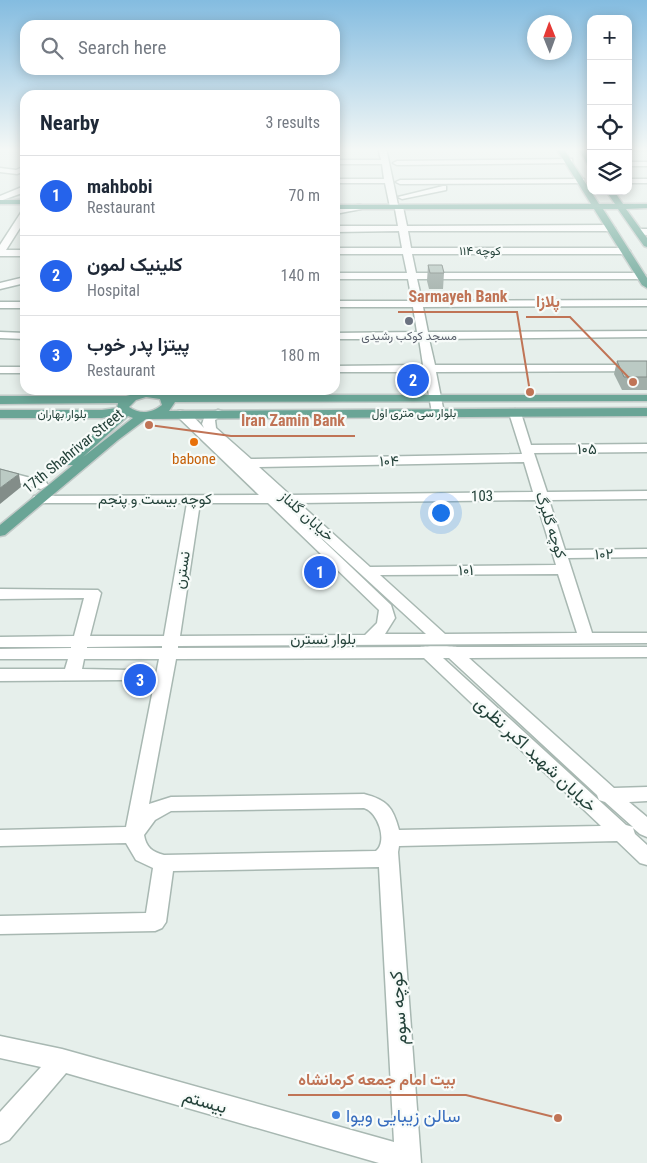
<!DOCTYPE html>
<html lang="en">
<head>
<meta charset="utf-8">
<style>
	body { margin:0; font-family:"Roboto Condensed",Vazirmatn,sans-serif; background:#f6f6f7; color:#1f2937 }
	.controls { position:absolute; right:15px; top:15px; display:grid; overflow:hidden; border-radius:10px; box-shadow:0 2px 12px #0003 }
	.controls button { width:45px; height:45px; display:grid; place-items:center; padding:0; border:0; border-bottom:1px solid #e0e1e3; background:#fff; color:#1f2937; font:25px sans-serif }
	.compass { position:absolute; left:527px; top:15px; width:45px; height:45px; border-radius:50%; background:#fff; box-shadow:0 2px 12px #0003; rotate:359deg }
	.you { position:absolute; left:440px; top:512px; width:18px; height:18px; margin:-12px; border:4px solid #fff; border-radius:50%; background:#1a73e8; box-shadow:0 0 0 8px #1a73e833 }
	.badge { display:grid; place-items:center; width:32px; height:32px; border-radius:50%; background:#2563eb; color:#fff; font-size:16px; font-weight:700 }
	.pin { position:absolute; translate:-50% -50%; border:2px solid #fff; box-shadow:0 1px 5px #0006 }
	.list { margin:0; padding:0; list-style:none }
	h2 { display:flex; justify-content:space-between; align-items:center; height:65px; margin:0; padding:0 20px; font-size:21px }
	h2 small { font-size:16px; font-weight:400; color:#747a83 }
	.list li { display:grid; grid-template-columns:32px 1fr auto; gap:15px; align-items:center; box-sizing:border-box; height:80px; padding:0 20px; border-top:1px solid #e0e1e3 }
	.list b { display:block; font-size:19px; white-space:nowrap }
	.list p { margin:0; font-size:16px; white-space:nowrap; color:#747a83 }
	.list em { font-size:16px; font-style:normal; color:#747a83 }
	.icon { flex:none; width:28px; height:28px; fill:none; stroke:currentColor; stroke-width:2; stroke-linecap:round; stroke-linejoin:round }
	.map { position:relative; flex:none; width:647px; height:1163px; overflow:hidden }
	.search { position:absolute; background:#fff; box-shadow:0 2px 12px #0003; left:20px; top:20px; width:320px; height:55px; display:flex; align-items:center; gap:12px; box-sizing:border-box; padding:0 18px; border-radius:15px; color:#747a83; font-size:19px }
	.panel { position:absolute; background:#fff; box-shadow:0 2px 12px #0003; left:20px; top:90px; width:320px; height:305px; border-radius:15px }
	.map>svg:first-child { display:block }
</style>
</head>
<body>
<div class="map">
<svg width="647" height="1163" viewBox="0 0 647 1163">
	<rect width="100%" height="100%" fill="#e6efeb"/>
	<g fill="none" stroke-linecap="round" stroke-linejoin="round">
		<g stroke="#a8b8b2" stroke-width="3">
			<path id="minor" d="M378,148h8l12,57 5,2 4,19 204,-1 4,3 -4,3h-203l3,17h215l4,3 -4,3h-214l4,19h225l5,3 -5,3h-224l5,22 225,-1v6l-224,1 5,25 219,-1v6l-218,2 6,26h212v6l-211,1 8,41 -6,4 -6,-4 -7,-41h-90v-6l88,-1 -4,-26h-84v-6l82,-1 -4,-25h-78v-6h77l-4,-22h-73v-6h72l-4,-19h-68v-6h67l-3,-17 -64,1v-6h63l-3,-17 -5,-2 -5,-24h-50v-4h49l-2,-15h-47v-4h46z
				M628,148h19v2h-19z
				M572,159v4h-3l-172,2 -4,-2 4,-2z
				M628,162h19v4h-19z
				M25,166v5l-8,3 -17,-2v-4l16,2z
				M581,179h3v4l-184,1 -4,-2 4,-2z
				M628,179h19v4h-19z
				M443,186h3v4l-44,9 -4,-2z
				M22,187h3v5l-25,9v-5z
				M358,205h3v4l-26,5v-4z
				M22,211h3v9l-19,30h19v6h-25v-11z
				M639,229h8v6l-11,-1v-4z
				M25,277v6l-25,6v-6z
				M0,302h25v6h-25z
				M0,332l25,1v6l-25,-1z
				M0,367h25v6h-25z
				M515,409l6,4 10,32 116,-1v8l-113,1 13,39 100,-1v8l-98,1 16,50 82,-1v8l-79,1 24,75h55v10l-469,3v2l242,-1c6,-1 31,-1 37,0h190v10l-178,1 145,130 33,-1v14l-18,1 18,15v20l-7,-3 -7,-6 2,6 12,11v20l-7,-2 -23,-22 -218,5 -1,6 23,311h-42l-313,-90 -57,67 -9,4v-32l41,-45 -41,-9v-22l62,13 332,93 -15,-275 -206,4 -7,51 -4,6 -7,3 -155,3v-18l146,-3 7,-45 -17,-8 -10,-17 -126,3v-16l126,-3 33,-168h-75l-2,10 48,1 2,4 -2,4 -6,2 -124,1v-12h65l3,-10h-68v-10l71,-1v-1h-71v-10l74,-1 10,-38 -84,1v-10l98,1 3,3 -11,43h74l23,-133h-148l-7,-4 2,-3 225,-1 -81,-78 -2,-3 2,-3c11,-2 19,10 26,17l-2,-4 3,-9 13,-5 4,1 2,3 -9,6 1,8 35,31 271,-5 -13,-41zM524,462l9,30 -243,3 -31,-28zM536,500l20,65 -186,2 -71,-64zM200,503h68l111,107 -2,13 -12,12 -185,1zM290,509l136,125h-41l10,-16 -4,-13zM558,574l19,59 -132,1 -65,-59zM162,646v2h-75v-1zM424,658l177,168 -202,4c-6,-23 -12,-30 -35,-36l-193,3 -22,7 27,-145zM443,658h6l148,137 2,5 6,2 28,25 -7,-2zM364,808c14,4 24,33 12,43l-212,4c-12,-3 -18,-8 -20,-20l11,-15 16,-9z
				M0,470l46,12 2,3 -7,4 -41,-11z"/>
		</g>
		<g stroke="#c2cac8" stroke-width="3">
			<path id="major" d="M556,148h7l36,56h16l-9,-13h8l9,13h24v4l-21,1 21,29v9l-3,-1 -26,-37h-15l44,69v10l-5,-3 -48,-76h-259v-4l256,-1z
				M578,148h6l7,9v8h-3z
				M0,200h25v4h-25z
				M146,391l18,2 6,2h477v6l-472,1 -6,9 478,-3v8l-501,3 -28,21 -113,95 -5,1v-11l73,-60h-9l-1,-3 52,-47 -13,3h-102v-8h102l15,-2 1,-5 -118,1v-8h126zM146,397l14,2 2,6c-10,8 -22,10 -33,2l7,-7zM128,416l5,2 -50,39z"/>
		</g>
		<use href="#minor" fill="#fff" fill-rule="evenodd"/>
		<use href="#major" fill="#6aa596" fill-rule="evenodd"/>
	</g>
	<path fill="#a1aea9" d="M428,265l16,8 -1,16h-14l-2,-8z
		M617,361h30v29h-25l-8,-16z"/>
	<path fill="#838d89" d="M19,474l2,13 -21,17v-16z"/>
	<path fill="#bbcac4" stroke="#838d89" d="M428,265h14l2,8h-14z
		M617,361h30v16h-23z
		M0,469l19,5 -19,14z"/>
	<linearGradient id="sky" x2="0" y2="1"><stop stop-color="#84bce0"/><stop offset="0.48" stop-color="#f4f8f6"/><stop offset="1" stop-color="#f4f8f6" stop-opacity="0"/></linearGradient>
	<rect width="647" height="311" fill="url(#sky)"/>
	<circle fill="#6b7280" stroke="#f7fbf9" stroke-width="2" cx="409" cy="321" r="5"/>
	<circle fill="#e8710a" stroke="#f7fbf9" stroke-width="2" cx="194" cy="442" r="5"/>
	<circle fill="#3f7fe0" stroke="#f7fbf9" stroke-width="2" cx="336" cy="1115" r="5"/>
	<g text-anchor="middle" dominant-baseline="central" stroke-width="4.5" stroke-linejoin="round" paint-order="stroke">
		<g font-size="12" fill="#24423a" stroke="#f7fbf9">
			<text x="480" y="251">کوچه ۱۱۴</text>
			<text x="414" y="413">بلوار سی متری اول</text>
			<text x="62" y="414">بلوار بهاران</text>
		</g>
		<g font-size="12" fill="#5b616d" stroke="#f7fbf9">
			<text x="409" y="336">مسجد کوکب رشیدی</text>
		</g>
		<g font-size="15" fill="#24423a" stroke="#f7fbf9">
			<text x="587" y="449">۱۰۵</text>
			<text transform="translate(73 451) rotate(-39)">17th Shahrivar Street</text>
			<text transform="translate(389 461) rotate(-1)">۱۰۴</text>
			<text transform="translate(482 496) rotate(-1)">103</text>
			<text x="155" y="499">کوچه بیست و پنجم</text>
			<text transform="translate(307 516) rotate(42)">خیابان گلناز</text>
			<text transform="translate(551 525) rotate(72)">کوچه گلبرگ</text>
			<text transform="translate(604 554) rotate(-1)">۱۰۲</text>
			<text transform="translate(182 570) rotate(-81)">نسترن</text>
			<text transform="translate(466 570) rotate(-1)">۱۰۱</text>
			<text x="323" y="639">بلوار نسترن</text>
		</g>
		<g font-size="15" fill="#c56008" stroke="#f7fbf9">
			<text x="194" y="459">babone</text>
		</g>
		<g font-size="18" fill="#24423a" stroke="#f7fbf9">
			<text transform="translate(536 754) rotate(43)">خیابان شهید اکبر نظری</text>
			<text transform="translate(398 1008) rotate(-94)">کوچه سوم</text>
			<text transform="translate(205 1101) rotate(16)">بیستم</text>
		</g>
		<g font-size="18" fill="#366cbe" stroke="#f7fbf9" text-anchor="start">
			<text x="346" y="1115">سالن زیبایی ویوا</text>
		</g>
	</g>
	<path fill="none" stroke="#c07456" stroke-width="2" d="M530 392L517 312H398M633 382L570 317H526M149 425L231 436H355M558 1118L466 1095H288"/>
	<g fill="#c07456" stroke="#f7fbf9" stroke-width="2">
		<circle cx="530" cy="392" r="5"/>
		<circle cx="633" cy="382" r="5"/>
		<circle cx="149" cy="425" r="5"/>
		<circle cx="558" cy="1118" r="5"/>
	</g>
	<g font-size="16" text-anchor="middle" font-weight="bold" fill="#c07456" stroke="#f7fbf9" stroke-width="4.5" stroke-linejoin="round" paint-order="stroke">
		<text x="458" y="302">Sarmayeh Bank</text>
		<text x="548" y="307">پلازا</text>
		<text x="293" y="426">Iran Zamin Bank</text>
		<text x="377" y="1085">بیت امام جمعه کرمانشاه</text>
	</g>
</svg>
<div class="controls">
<button>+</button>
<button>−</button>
<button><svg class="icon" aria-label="locate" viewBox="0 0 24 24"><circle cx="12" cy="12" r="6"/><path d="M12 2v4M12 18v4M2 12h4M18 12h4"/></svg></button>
<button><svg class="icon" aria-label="layers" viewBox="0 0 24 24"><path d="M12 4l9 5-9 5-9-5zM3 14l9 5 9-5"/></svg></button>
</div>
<svg class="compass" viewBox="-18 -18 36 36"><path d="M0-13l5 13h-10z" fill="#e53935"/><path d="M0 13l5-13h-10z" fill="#747a83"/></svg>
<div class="you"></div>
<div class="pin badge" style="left:320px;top:572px">1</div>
<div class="pin badge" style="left:413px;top:380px">2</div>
<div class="pin badge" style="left:140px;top:680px">3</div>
<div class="search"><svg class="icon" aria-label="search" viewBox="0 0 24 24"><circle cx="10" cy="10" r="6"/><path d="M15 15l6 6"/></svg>Search here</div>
<section class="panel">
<h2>Nearby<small>3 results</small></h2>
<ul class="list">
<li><span class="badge">1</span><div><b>mahbobi</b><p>Restaurant</p></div><em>70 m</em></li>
<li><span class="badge">2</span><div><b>کلینیک لمون</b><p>Hospital</p></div><em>140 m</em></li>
<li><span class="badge">3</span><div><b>پیتزا پدر خوب</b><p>Restaurant</p></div><em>180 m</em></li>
</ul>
</section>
</div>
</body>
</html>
